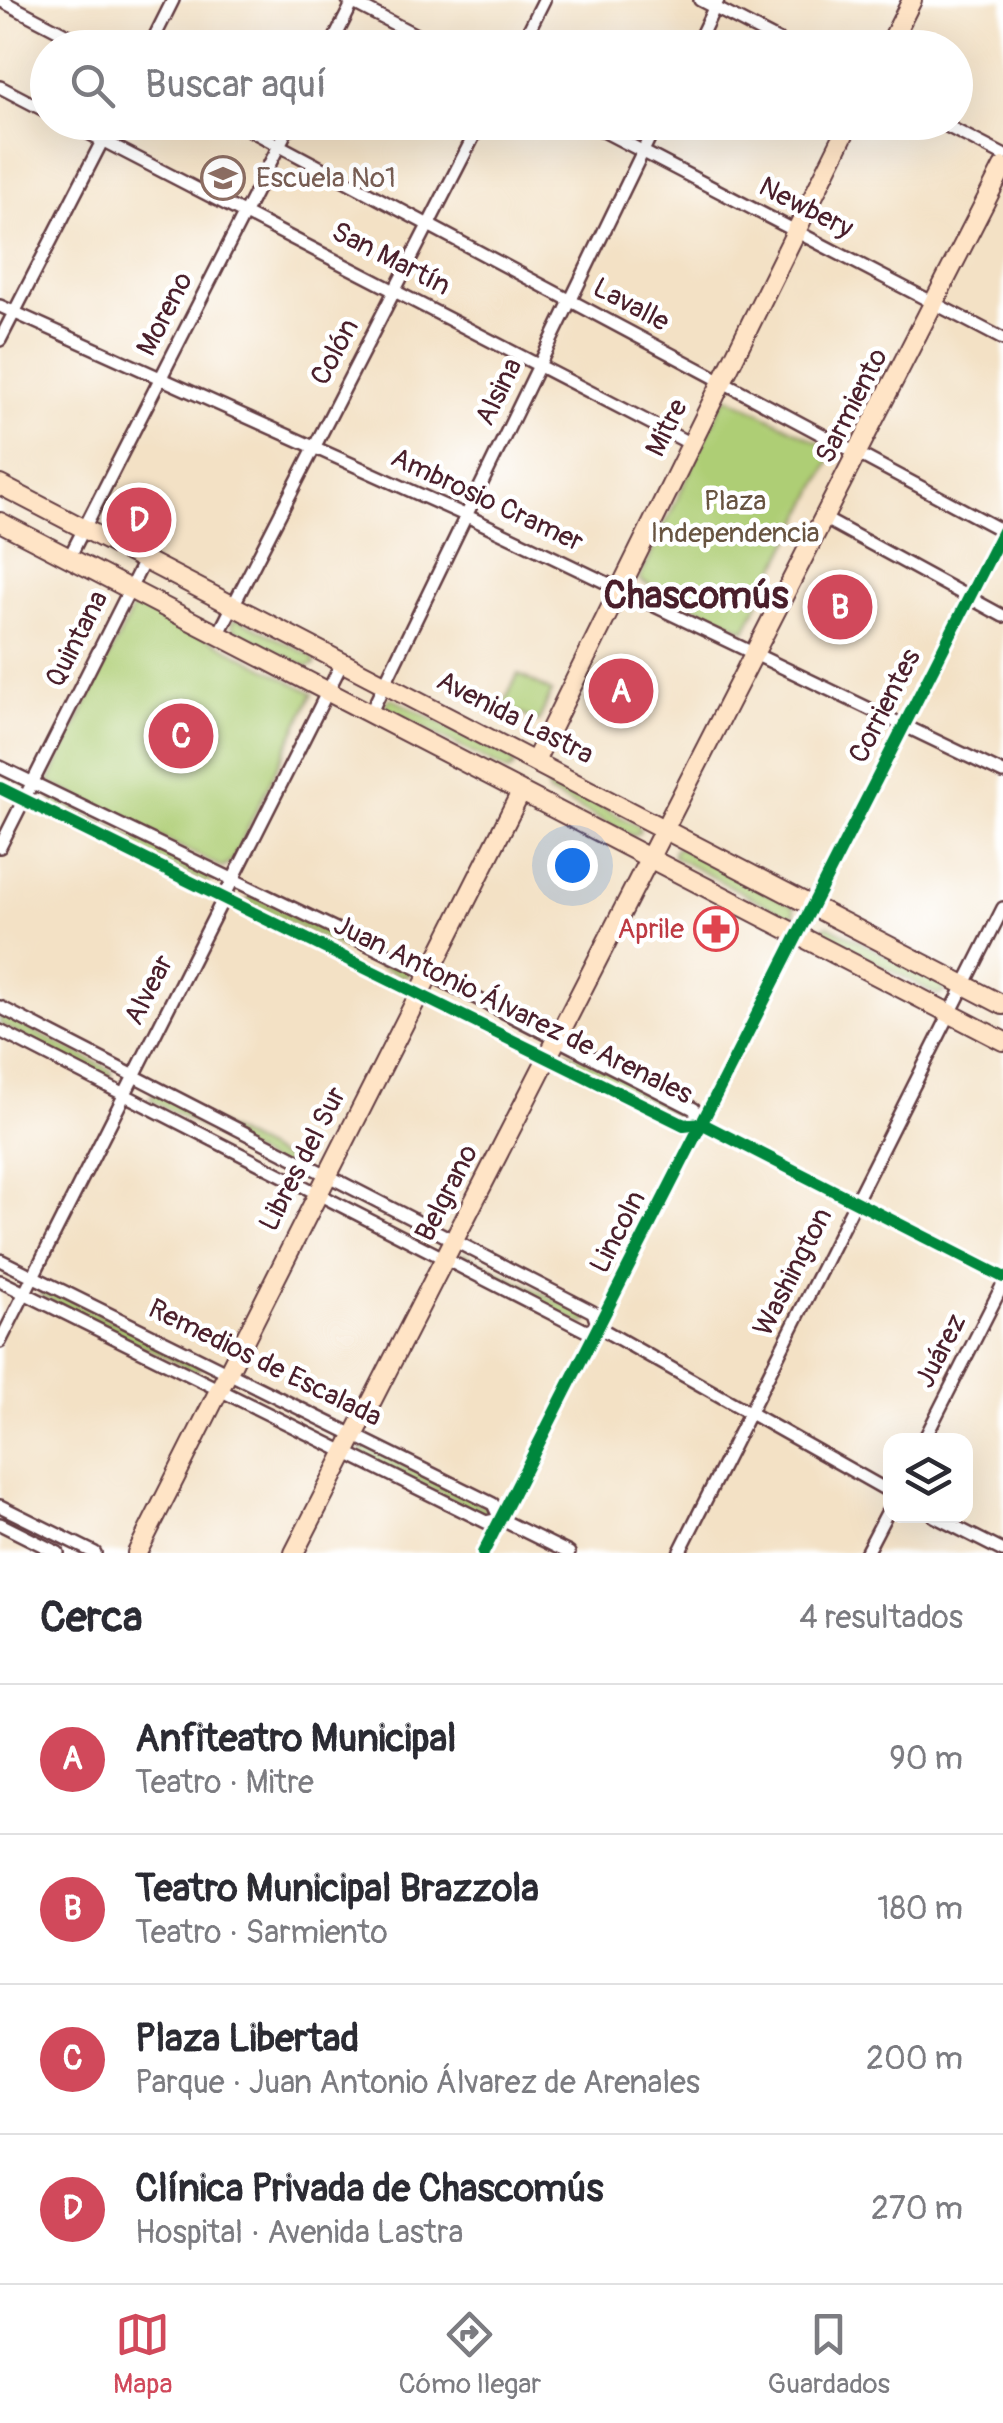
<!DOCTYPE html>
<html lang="es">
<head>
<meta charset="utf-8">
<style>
	body { margin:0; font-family:Pangolin,sans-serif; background:#f7f7f7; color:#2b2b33 }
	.controls { position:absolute; right:30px; bottom:30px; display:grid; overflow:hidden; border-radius:20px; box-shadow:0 10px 40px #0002 }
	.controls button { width:90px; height:90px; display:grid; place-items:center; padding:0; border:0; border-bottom:2px solid #e1e1e2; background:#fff; color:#2b2b33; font:50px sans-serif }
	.you { position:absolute; left:572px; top:865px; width:35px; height:35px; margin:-25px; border:8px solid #fff; border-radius:50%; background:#1a73e8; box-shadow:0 0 0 15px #1a73e833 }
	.badge { display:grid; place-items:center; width:65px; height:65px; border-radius:50%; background:#d1495b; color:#fff; font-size:32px; font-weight:700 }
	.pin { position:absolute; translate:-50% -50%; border:5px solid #fff; box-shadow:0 2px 10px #0006 }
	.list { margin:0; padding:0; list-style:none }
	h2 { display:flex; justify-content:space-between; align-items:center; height:130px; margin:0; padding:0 40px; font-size:42px }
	h2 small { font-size:32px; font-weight:400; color:#7c7c81 }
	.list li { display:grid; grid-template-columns:65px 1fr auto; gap:30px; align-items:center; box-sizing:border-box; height:150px; padding:0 40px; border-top:2px solid #e1e1e2 }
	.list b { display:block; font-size:38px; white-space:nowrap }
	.list p { margin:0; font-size:32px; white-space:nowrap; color:#7c7c81 }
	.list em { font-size:32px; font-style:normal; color:#7c7c81 }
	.icon { flex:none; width:55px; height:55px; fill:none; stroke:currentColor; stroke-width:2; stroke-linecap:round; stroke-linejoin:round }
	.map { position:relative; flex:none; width:1003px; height:1553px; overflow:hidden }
	.search { position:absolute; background:#fff; box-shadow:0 10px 40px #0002; left:30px; right:30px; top:30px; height:110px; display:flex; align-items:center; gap:25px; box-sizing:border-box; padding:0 35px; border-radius:55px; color:#7c7c81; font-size:38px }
	.sheet { height:730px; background:#fff }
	nav { display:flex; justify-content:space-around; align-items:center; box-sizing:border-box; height:140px; border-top:2px solid #e1e1e2; background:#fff; font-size:28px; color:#7c7c81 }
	nav a { display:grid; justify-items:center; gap:5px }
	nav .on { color:#d1495b }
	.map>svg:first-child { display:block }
</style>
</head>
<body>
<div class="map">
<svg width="1003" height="1553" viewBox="0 0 1003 1553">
	<rect width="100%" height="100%" fill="#fff"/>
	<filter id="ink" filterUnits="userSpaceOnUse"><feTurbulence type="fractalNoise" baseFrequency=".01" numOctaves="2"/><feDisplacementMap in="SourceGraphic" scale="20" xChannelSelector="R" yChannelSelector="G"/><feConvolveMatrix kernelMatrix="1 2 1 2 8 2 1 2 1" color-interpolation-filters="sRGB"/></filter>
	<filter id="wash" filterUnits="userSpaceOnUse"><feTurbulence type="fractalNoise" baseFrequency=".0048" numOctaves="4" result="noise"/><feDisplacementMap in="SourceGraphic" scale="40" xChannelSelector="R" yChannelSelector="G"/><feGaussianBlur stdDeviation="2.25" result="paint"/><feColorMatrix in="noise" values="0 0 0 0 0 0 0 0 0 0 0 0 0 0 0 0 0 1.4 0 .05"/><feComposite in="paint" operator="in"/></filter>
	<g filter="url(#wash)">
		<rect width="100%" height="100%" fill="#f3e1c5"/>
		<path fill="#aece75" stroke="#7c7650" stroke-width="2.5" d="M729,397l101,51 3,7 -88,175 -106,-50 84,-179z
			M136,601l177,92 -81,168 -9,7 -174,-86z
			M237,618l76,39 2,7 -8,3 -74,-38 -2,-6z
			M518,674l34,18 -14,30 -35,-16z
			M391,698l122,62 1,7 -6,4 -121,-62 -1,-7z
			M553,782l85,44 2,6 -7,4 -84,-43 -2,-7z
			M53,799l158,76 1,6 -6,2 -156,-76z
			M679,847l115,59 1,7 -6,4 -115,-60 -1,-6z
			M250,895l158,75 1,5 -6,2 -156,-75z
			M828,925l115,60 2,7 -7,3 -114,-60 -2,-6z
			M0,1015l111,55 1,6 -6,2 -106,-54z
			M567,1051l118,60 2,6 -6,1 -118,-60z
			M154,1092l146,75 1,6 -6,2 -145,-75z
			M464,1253l123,63 1,6 -6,2 -122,-64z
			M44,1288l154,75 2,6 -6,2 -154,-76z
			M364,1446l124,62 2,6 -6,1 -124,-62z"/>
	</g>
	<g filter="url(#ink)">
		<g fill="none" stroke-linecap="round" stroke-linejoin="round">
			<g stroke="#633c42" stroke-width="16">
				<path id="minor" d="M0,0l92,48
					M348,0l93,48
					M700,0l93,48
					M149,48l24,-48
					M330,48l24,-48
					M520,48l24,-48
					M695,48l23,-48
					M0,87l48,25
					M67,122l624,322
					M235,122l768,409
					M586,122l417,217
					M939,122l64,33
					M0,306l467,210 536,257
					M0,340l112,-218
					M825,519l178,97
					M69,558l222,-436
					M218,635l263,-513
					M370,714l287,-592
					M0,767l427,206 267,136 7,14
					M0,788l684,337 17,-2 302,154
					M0,847l145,-288
					M0,1007l593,305 5,15
					M0,1031l586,300 12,-4 292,165
					M0,1260l493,244 7,15 69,34
					M0,1281l486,241 14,-3
					M0,1342l343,-681
					M924,1440l79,-156
					M0,1506l95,47
					M934,1516l69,35
					M0,1524l58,29
					M483,1553l520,-1022
					M679,1553l324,-645
					M866,1553l24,-46"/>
			</g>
			<g stroke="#633c42" stroke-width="22">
				<path id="secondary" d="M888,48l24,-48
					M0,485l1003,520
					M0,522l1003,519
					M536,759l314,-637
					M137,1553l384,-761
					M294,1553l709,-1386"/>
			</g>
			<use href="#minor" stroke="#fff" stroke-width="11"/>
			<use href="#secondary" stroke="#ffe4c6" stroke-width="18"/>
			<g stroke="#fff" stroke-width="19">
				<path id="cycleway" d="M0,788l684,337 17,-2 302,154
					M483,1553l520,-1022"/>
			</g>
			<use href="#cycleway" stroke="#00873e" stroke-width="12"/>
		</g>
	</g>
	<defs>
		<g id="school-ring" transform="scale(2.25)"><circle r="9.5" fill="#fff" stroke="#8d6e63" stroke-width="1.5"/><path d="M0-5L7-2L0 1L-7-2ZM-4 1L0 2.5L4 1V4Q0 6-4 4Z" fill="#8d6e63"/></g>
		<g id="pharmacy-ring" transform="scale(2.25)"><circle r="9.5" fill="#fff" stroke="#e0444e" stroke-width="1.5"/><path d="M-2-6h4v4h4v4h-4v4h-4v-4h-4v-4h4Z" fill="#e0444e"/></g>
	</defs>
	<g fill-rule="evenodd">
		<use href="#school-ring" x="223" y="178"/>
		<use href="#pharmacy-ring" x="716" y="929"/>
	</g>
	<g text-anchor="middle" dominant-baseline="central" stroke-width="9" stroke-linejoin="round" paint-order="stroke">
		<g font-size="28" fill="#785e54" stroke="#fff" text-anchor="start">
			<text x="256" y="178">Escuela Nº1</text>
		</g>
		<g font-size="28" fill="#4a1f2b" stroke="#fff">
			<text transform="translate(806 208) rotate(27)">Newbery</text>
			<text transform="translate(391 259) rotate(27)">San Martín</text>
			<text transform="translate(631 305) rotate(28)">Lavalle</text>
			<text transform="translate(165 314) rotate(-63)">Moreno</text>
			<text transform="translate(335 352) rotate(-62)">Colón</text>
			<text transform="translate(499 392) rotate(-64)">Alsina</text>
			<text transform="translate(852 406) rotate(-63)">Sarmiento</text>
			<text transform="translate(667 428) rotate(-64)">Mitre</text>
			<text transform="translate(487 500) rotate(25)">Ambrosio Cramer</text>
			<text transform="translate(77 639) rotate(-63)">Quintana</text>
			<text transform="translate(885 706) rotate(-63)">Corrientes</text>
			<text transform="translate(515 718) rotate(27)">Avenida Lastra</text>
			<text transform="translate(149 990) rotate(-63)">Alvear</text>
			<text transform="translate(513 1010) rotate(26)">Juan Antonio Álvarez de Arenales</text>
			<text transform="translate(303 1159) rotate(-63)">Libres del Sur</text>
			<text transform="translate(447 1193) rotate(-63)">Belgrano</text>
			<text transform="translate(618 1232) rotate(-63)">Lincoln</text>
			<text transform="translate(793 1272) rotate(-63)">Washington</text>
			<text transform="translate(941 1351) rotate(-63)">Juárez</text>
			<text transform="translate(265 1363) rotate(26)">Remedios de Escalada</text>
		</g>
		<g font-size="28" fill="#685441" stroke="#fff">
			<text x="735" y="501">Plaza<tspan x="735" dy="32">Independencia</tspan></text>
		</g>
		<g font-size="28" fill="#be3a42" stroke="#fff" text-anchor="end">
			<text x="684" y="929">Aprile</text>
		</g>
		<g font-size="38" font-weight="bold" fill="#4a1f2b" stroke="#fff">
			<text x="696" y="596">Chascomús</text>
		</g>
	</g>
</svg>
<div class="controls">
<button><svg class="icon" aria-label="layers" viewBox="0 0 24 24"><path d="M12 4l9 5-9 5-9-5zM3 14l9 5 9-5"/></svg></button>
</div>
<div class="you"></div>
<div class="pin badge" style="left:621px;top:691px">A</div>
<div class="pin badge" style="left:840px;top:607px">B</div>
<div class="pin badge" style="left:181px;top:736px">C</div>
<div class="pin badge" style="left:139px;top:520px">D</div>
<div class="search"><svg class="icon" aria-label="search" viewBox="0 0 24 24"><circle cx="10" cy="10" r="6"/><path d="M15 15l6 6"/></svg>Buscar aquí</div>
</div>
<section class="sheet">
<h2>Cerca<small>4 resultados</small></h2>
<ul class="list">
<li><span class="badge">A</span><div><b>Anfiteatro Municipal</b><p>Teatro · Mitre</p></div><em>90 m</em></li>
<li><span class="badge">B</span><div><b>Teatro Municipal Brazzola</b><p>Teatro · Sarmiento</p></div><em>180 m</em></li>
<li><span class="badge">C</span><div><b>Plaza Libertad</b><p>Parque · Juan Antonio Álvarez de Arenales</p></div><em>200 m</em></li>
<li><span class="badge">D</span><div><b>Clínica Privada de Chascomús</b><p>Hospital · Avenida Lastra</p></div><em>270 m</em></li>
</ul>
</section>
<nav>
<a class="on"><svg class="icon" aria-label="map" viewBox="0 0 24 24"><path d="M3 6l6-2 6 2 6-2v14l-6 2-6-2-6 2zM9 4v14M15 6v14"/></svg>Mapa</a>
<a><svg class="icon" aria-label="directions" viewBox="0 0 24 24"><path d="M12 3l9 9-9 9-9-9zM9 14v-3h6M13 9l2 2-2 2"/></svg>Cómo llegar</a>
<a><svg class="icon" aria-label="saved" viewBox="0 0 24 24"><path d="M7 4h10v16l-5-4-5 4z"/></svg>Guardados</a>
</nav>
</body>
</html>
